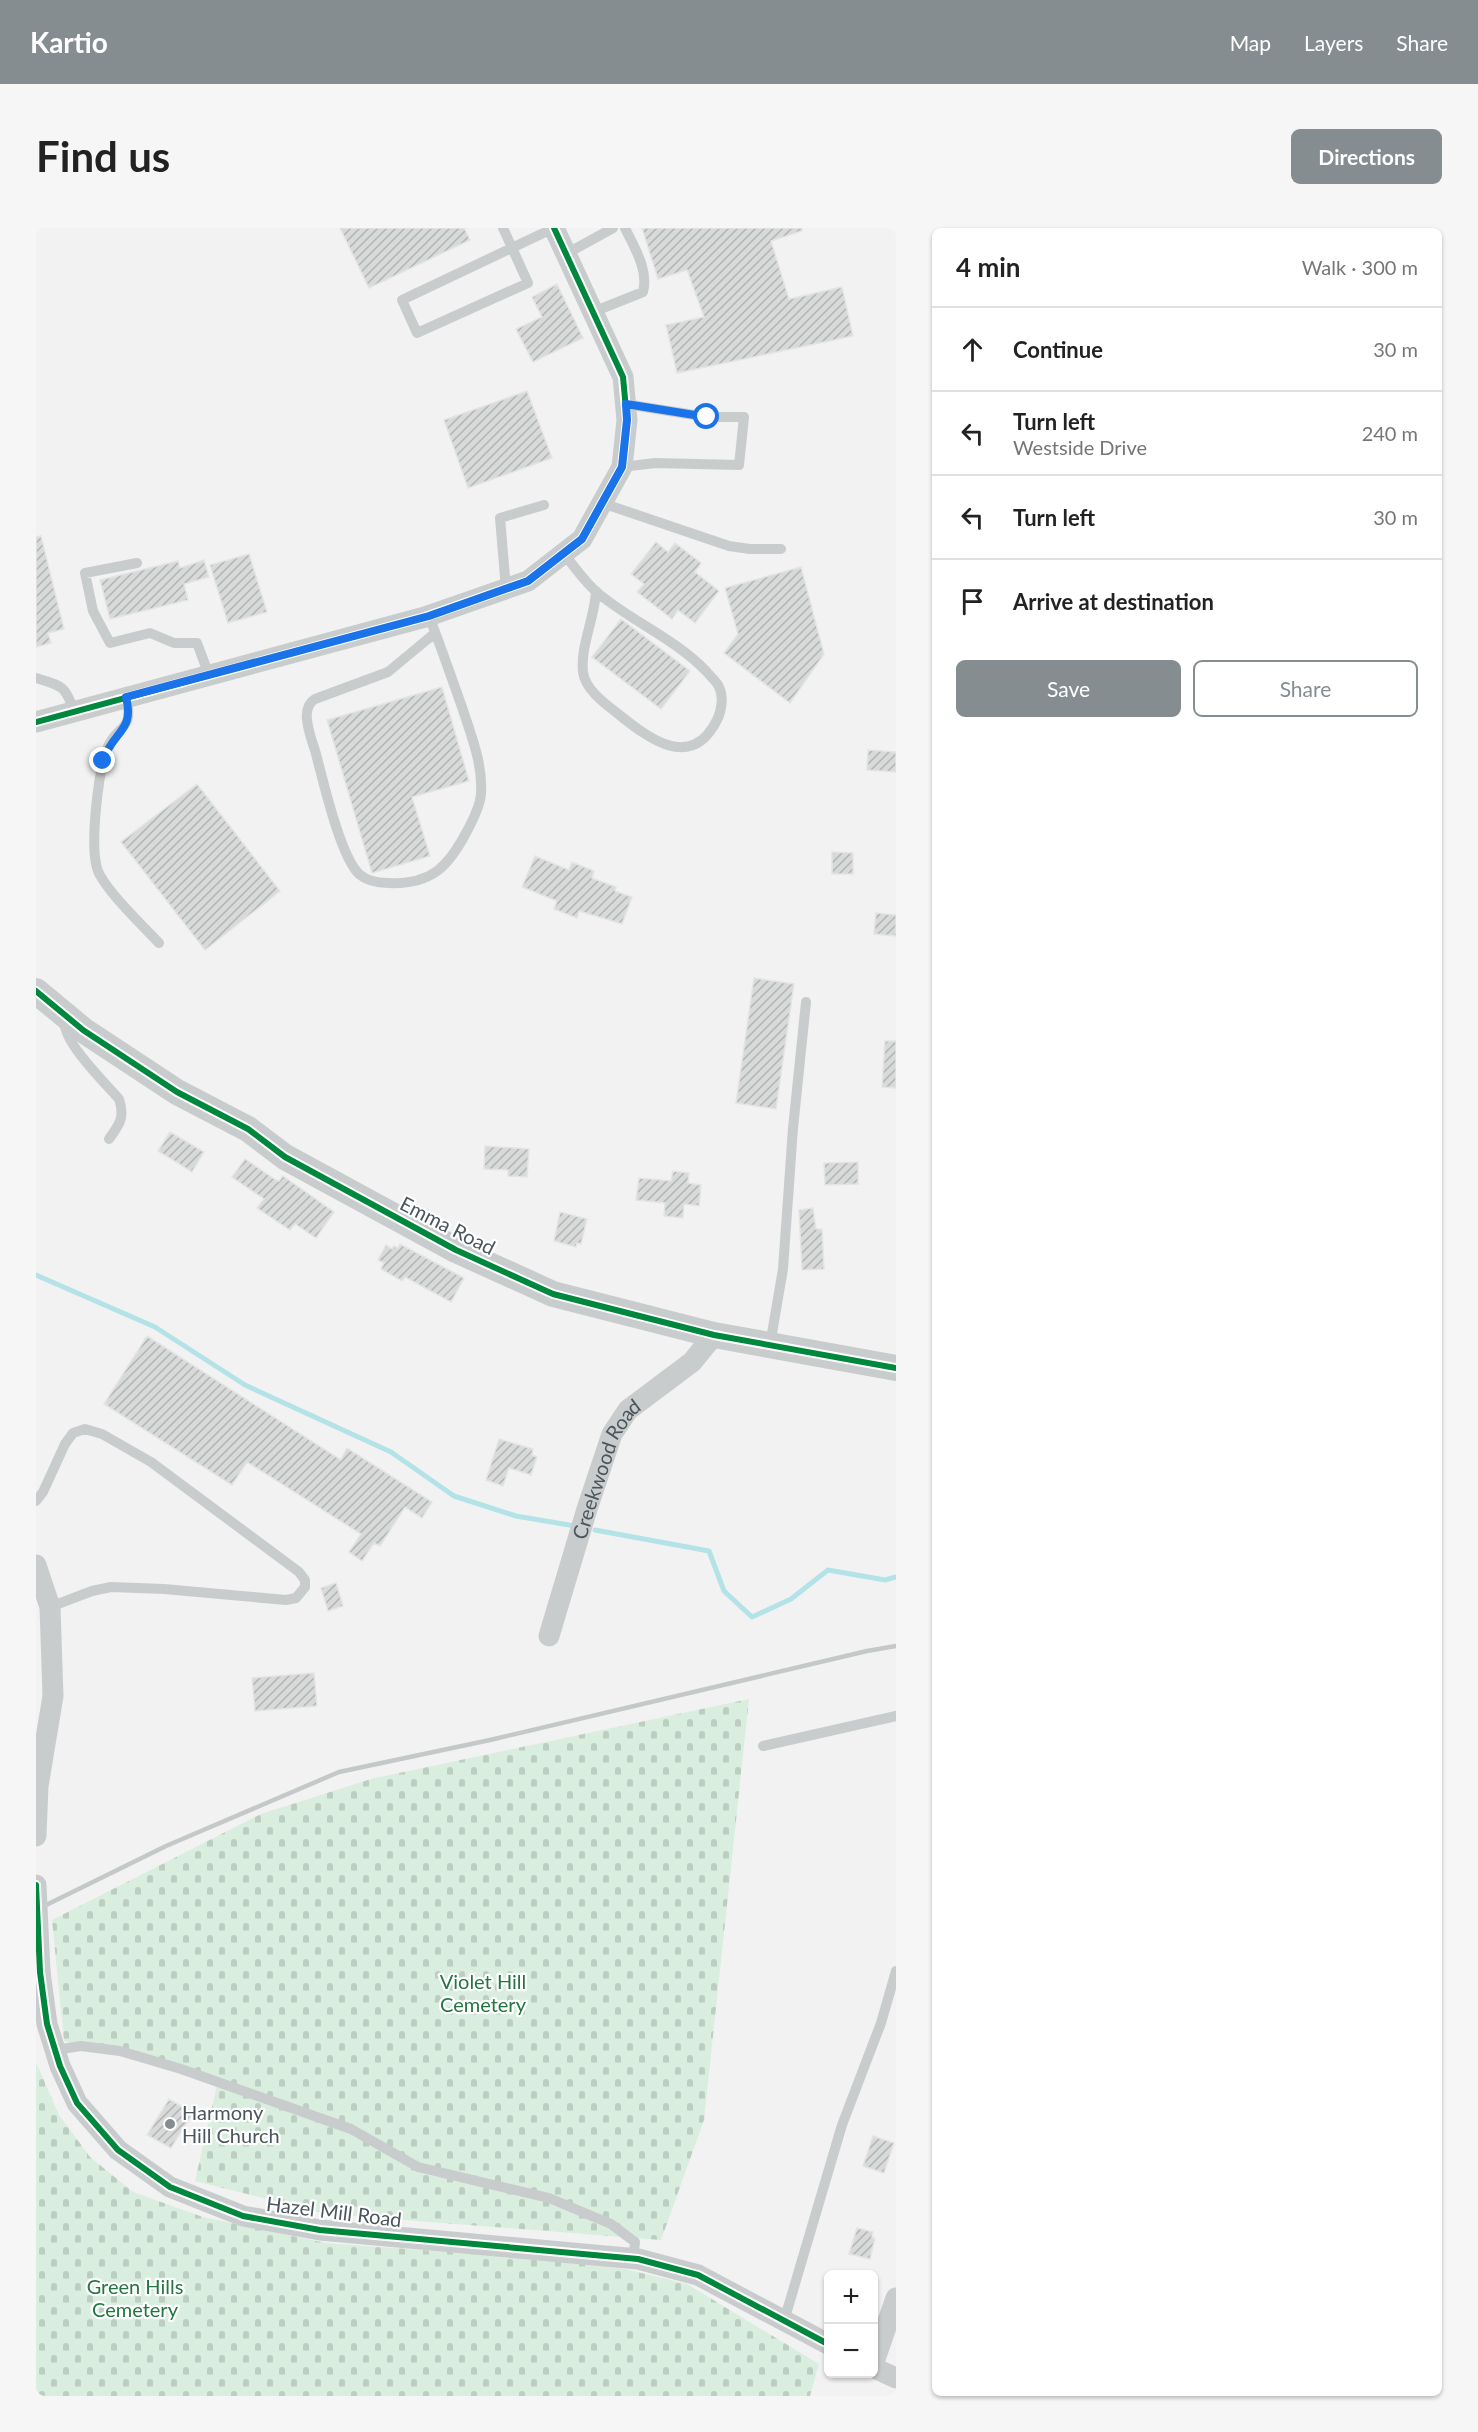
<!DOCTYPE html>
<html lang="en">
<head>
<meta charset="utf-8">
<style>
	body { margin:0; font-family:Lato,sans-serif; background:#f6f6f6; color:#222 }
	.controls { position:absolute; right:18px; bottom:18px; display:grid; overflow:hidden; border-radius:9px; box-shadow:0 2px 4px #0004 }
	.controls button { width:54px; height:54px; display:grid; place-items:center; padding:0; border:0; border-bottom:2px solid #e0e0e0; background:#fff; color:#222; font:30px sans-serif }
	.stop { position:absolute; width:18px; height:18px; margin:-14px; border:4px solid #1a73e8; border-radius:50%; background:#fff }
	.stop.end { background:#1a73e8; border-color:#fff; box-shadow:0 2px 6px #0008 }
	.list { margin:0; padding:0; list-style:none }
	h2 { display:flex; justify-content:space-between; align-items:center; height:78px; margin:0; padding:0 24px; font-size:26px }
	h2 small { font-size:20px; font-weight:400; color:#767676 }
	.list li { display:grid; grid-template-columns:39px 1fr auto; gap:18px; align-items:center; box-sizing:border-box; height:84px; padding:0 24px; border-top:2px solid #e0e0e0 }
	.list b { display:block; font-size:22px; white-space:nowrap }
	.list p { margin:0; font-size:20px; white-space:nowrap; color:#767676 }
	.list em { font-size:20px; font-style:normal; color:#767676 }
	.actions { display:flex; gap:12px; padding:18px 24px }
	.actions a { flex:1; padding:14px 0; border:2px solid #858d90; border-radius:9px; text-align:center; font-size:21px; color:#858d90 }
	.actions .main { background:#858d90; color:#fff }
	.icon { flex:none; width:33px; height:33px; fill:none; stroke:currentColor; stroke-width:2; stroke-linecap:round; stroke-linejoin:round }
	.map { position:relative; flex:none; width:860px; height:2168px; overflow:hidden; border-radius:9px }
	header { display:flex; align-items:center; gap:36px; box-sizing:border-box; height:84px; padding:0 30px; background:#858d90; color:#fff }
	header strong { font-size:28px }
	nav { display:flex; gap:33px; margin-inline-start:auto; font-size:21px }
	.intro { display:flex; align-items:center; justify-content:space-between; box-sizing:border-box; height:144px; padding:0 36px }
	h1 { margin:0; font-size:42px }
	.button { padding:15px 27px; border-radius:9px; background:#858d90; color:#fff; font-size:21px; font-weight:700 }
	main { display:flex; gap:36px; padding:0 36px }
	aside { flex:1; background:#fff; border-radius:9px; box-shadow:0 2px 4px #0004 }
	.map>svg:first-child { display:block }
</style>
</head>
<body>
<header>
<strong>Kartio</strong>
<nav><a>Map</a><a>Layers</a><a>Share</a></nav>
</header>
<div class="intro"><h1>Find us</h1><a class="button">Directions</a></div>
<main>
<div class="map">
<svg width="860" height="2168" viewBox="0 0 860 2168">
	<defs>
		<pattern id="cemetery-stones" width="16" height="16" patternUnits="userSpaceOnUse" patternTransform="scale(1.5)"><rect width="16" height="16" fill="#d9eede"/><path d="M2 7V4a2 2 0 0 1 4 0v3zM10 15v-3a2 2 0 0 1 4 0v3z" fill="#bccec1"/></pattern>
		<pattern id="building-hatch" width="6" height="6" patternUnits="userSpaceOnUse" patternTransform="scale(1.5)"><rect width="6" height="6" fill="#d8dada"/><path d="M-1 1l2-2M0 6l6-6M5 7l2-2" fill="none" stroke="#b1b4b4"/></pattern>
	</defs>
	<rect width="100%" height="100%" fill="#f2f2f2"/>
	<path fill="url(#cemetery-stones)" d="M713,1471l-45,421 -43,120 -333,-26 -133,-33 23,-100 -154,-40 -12,-121 209,-106 110,-35z
		M0,1834l23,53 31,42 43,35 70,25 123,26 218,16 81,10 62,15 132,80 -9,32h-774z"/>
	<g fill="none" stroke-linecap="round" stroke-linejoin="round">
		<path stroke="#b3e3e7" stroke-width="5" d="M0,1047l119,52 90,58 146,67 63,44 62,20 59,10
			M559,1302l114,21 15,40 28,26 39,-18 37,-29 57,10 11,-3"/>
	</g>
	<path fill="url(#building-hatch)" stroke="#e4e4e4" stroke-width="1.5" d="M304,0h124l6,12 -101,48z
		M606,0h160v3l-31,10 18,58 53,-12 11,49 -176,37 -11,-48 38,-8 -17,-47 -29,9z
		M521,56l26,54 -50,24 -17,-33 26,-12 -10,-20z
		M491,163l25,67 -84,30 -24,-68z
		M5,308l23,93 -16,4 3,10 -15,4v-110z
		M620,314l12,10 7,-9 26,20 -6,9 24,19 -24,32 -17,-13 -6,9 -35,-27 7,-8 -13,-10z
		M213,326l18,58 -39,11 -18,-58z
		M168,332l5,17 -25,7 4,16 -78,19 -10,-39 78,-19 2,7z
		M765,339l23,87 -34,49 -66,-50 14,-19 -13,-46z
		M585,391l69,52 -29,38 -69,-52z
		M406,459l27,94 -57,16 18,59 -58,17 -45,-153z
		M832,522l28,2v20l-29,-2z
		M161,556l83,107 -75,59 -84,-108z
		M796,624l21,1v21h-21z
		M499,628l34,14 3,-8 22,9 -2,7 24,9 -1,4 17,6 -10,27 -43,-13 -2,7 -23,-9 3,-8 -35,-14z
		M840,685l20,2v21l-22,-2z
		M718,750l40,6 -18,125 -40,-6z
		M849,813h11v47l-14,-1z
		M134,904l34,20 -12,20 -34,-21z
		M449,918l44,3 -2,28 -19,-1v-6l-24,-1z
		M209,931l31,21 3,1 4,-5 51,36 -18,26 -21,-14 -5,6 -33,-22 7,-9 -32,-22z
		M822,934v22l-33,1 -1,-22z
		M637,943l16,2 -1,10 13,2 -2,21 -15,-2 -1,14 -19,-2 1,-13 -29,-3 3,-22 32,3z
		M777,980l3,21h6l2,40 -22,1 -3,-60z
		M524,984l27,7 -6,25 -4,-1 -1,4 -22,-6z
		M364,1016l64,34 -13,24 -46,-25 -3,4 -21,-12 3,-6 -6,-3 8,-15 6,4 2,-3 4,2z
		M111,1108l194,124 6,-12 85,54 -10,16 -17,-11 -25,39 -6,-3 -12,18 -13,-9 12,-18 -114,-72 -15,23 -128,-81z
		M463,1211l34,10 -1,6 5,2 -6,18 -22,-7 -6,18 -17,-6z
		M300,1355l7,23 -15,5 -7,-23z
		M278,1445l3,33 -62,5 -3,-33z
		M133,1871l24,14 -22,35 -24,-13z
		M837,1908l21,7 -10,30 -21,-7z
		M821,2000l16,4 -1,6h3l-5,21 -21,-5z"/>
	<g fill="none" stroke-linecap="round" stroke-linejoin="round">
		<path stroke="#c9cccd" stroke-width="10" d="M467,0l25,55 -111,50 -15,-33 152,-72
			M530,26l47,-26
			M557,84l50,-20c6,-22 -9,-45 -18,-64
			M586,239l33,-4 84,2 5,-48h-37l-82,-13
			M566,275l127,43 21,3h31
			M527,325c12,14 22,30 36,41 34,28 76,45 107,77 4,5 9,9 12,14 6,10 4,25 -1,35 -26,52 -69,18 -100,-7 -13,-10 -32,-24 -34,-41 -3,-25 12,-55 13,-81
			M101,335l-52,10 8,38 17,32 40,-10 24,10h23l12,32
			M470,361l-6,-71 44,-13
			M393,388c12,31 23,63 34,94 9,28 20,55 18,84 -1,13 -9,28 -15,39 -18,34 -35,52 -78,50 -10,0 -21,-2 -29,-9 -19,-18 -36,-94 -43,-120 -4,-15 -18,-45 -1,-55l73,-27 47,-39
			M0,450c26,8 29,7 38,33
			M90,469c9,36 -10,27 -19,52 -9,24 -17,95 -10,119 5,19 47,59 62,75
			M29,794c-3,19 41,62 54,77 6,18 1,25 -10,40
			M734,1117l13,-76 10,-141 13,-126
			M0,1273l7,-9 22,-48 8,-11 12,-4 17,5 49,28 148,110 6,8v7l-9,11 -10,2 -122,-11 -53,-2 -19,4 -42,16
			M727,1518l133,-30
			M19,1822l26,-4 39,5 61,18 170,60 67,38 131,31 62,26 24,18 -2,16
			M748,2093l58,-196 39,-102 15,-52"/>
		<g stroke="#c9cccd" stroke-width="21">
			<path d="M0,494l389,-105 103,-36 54,-42 40,-72 5,-47 -4,-43 -69,-149"/>
			<path d="M0,1337l14,42 3,89 -15,90 -2,50"/>
			<path id="s1" d="M513,1408l38,-127 25,-75 16,-24 64,-48 22,-27"/>
			<path d="M4,1744l7,52 13,42 17,37 41,47 52,37 73,29 77,14 318,29 60,16 130,69"/>
			<path d="M838,2134l22,-64"/>
			<path d="M838,2140l22,10"/>
		</g>
		<path stroke="#c9cccd" stroke-width="26" d="M0,763l47,39 94,62 71,37 37,28 171,93 97,44 161,41 182,33"/>
		<path stroke="#c5c8c8" stroke-width="4.5" d="M0,1682l130,-64 173,-74 151,-32 377,-89 29,-5"/>
		<path stroke="#c9cccd" stroke-width="21" d="M0,1657l4,87"/>
		<g stroke="#fff" stroke-width="10">
			<path id="cycleway" d="M0,494l389,-105 103,-36 54,-42 40,-72 5,-47 -4,-43 -69,-149
				M0,763l47,39 94,62 71,37 37,28 171,93 97,44 161,41 182,33
				M0,1657l4,87 7,52 13,42 17,37 41,47 52,37 73,29 77,14 318,29 60,16 130,69"/>
		</g>
		<use href="#cycleway" stroke="#00873e" stroke-width="6"/>
	</g>
	<g fill="none" stroke-linecap="round" stroke-linejoin="round">
		<path stroke="#1a73e8" stroke-width="8" d="M67,533c10,-31 32,-29 23,-64l303,-81 99,-35 54,-42 40,-72 5,-47 -1,-16 81,13"/>
	</g>
	<circle fill="#858d90" stroke="#fff" stroke-width="2" cx="134" cy="1896" r="6"/>
	<g text-anchor="middle" dominant-baseline="central" stroke-width="4.5" stroke-linejoin="round" paint-order="stroke">
		<g font-size="20" fill="#4b565c" stroke="#fff">
			<text transform="translate(412 997) rotate(27)">Emma Road</text>
			<text stroke="none"><textPath href="#s1" startOffset="177">Creekwood Road</textPath></text>
			<text transform="translate(298 1983) rotate(7)">Hazel Mill Road</text>
		</g>
		<g font-size="20" fill="#237640" stroke="#fff">
			<text x="447" y="1753">Violet Hill<tspan x="447" dy="23">Cemetery</tspan></text>
			<text x="99" y="2058">Green Hills<tspan x="99" dy="23">Cemetery</tspan></text>
		</g>
		<g font-size="20" fill="#4b565c" stroke="#fff" text-anchor="start">
			<text x="146" y="1884">Harmony<tspan x="146" dy="23">Hill Church</tspan></text>
		</g>
	</g>
</svg>
<div class="controls">
<button>+</button>
<button>−</button>
</div>
<div class="stop" style="left:671px;top:189px"></div>
<div class="stop end" style="left:67px;top:533px"></div>
</div>
<aside>
<h2>4 min<small>Walk · 300 m</small></h2>
<ul class="list">
<li><svg class="icon" aria-label="ahead" viewBox="0 0 24 24"><path d="M12 20V5M6 11l6-6 6 6"/></svg><div><b>Continue</b></div><em>30 m</em></li>
<li><svg class="icon" aria-label="left" viewBox="0 0 24 24"><path d="M17 20v-9H6M10 6l-5 5 5 5"/></svg><div><b>Turn left</b><p>Westside Drive</p></div><em>240 m</em></li>
<li><svg class="icon" aria-label="left" viewBox="0 0 24 24"><path d="M17 20v-9H6M10 6l-5 5 5 5"/></svg><div><b>Turn left</b></div><em>30 m</em></li>
<li><svg class="icon" aria-label="arrive" viewBox="0 0 24 24"><path d="M6 21V4h12l-3 4 3 4H6"/></svg><div><b>Arrive at destination</b></div></li>
</ul>
<div class="actions"><a class="main">Save</a><a>Share</a></div>
</aside>
</main>
</body>
</html>
